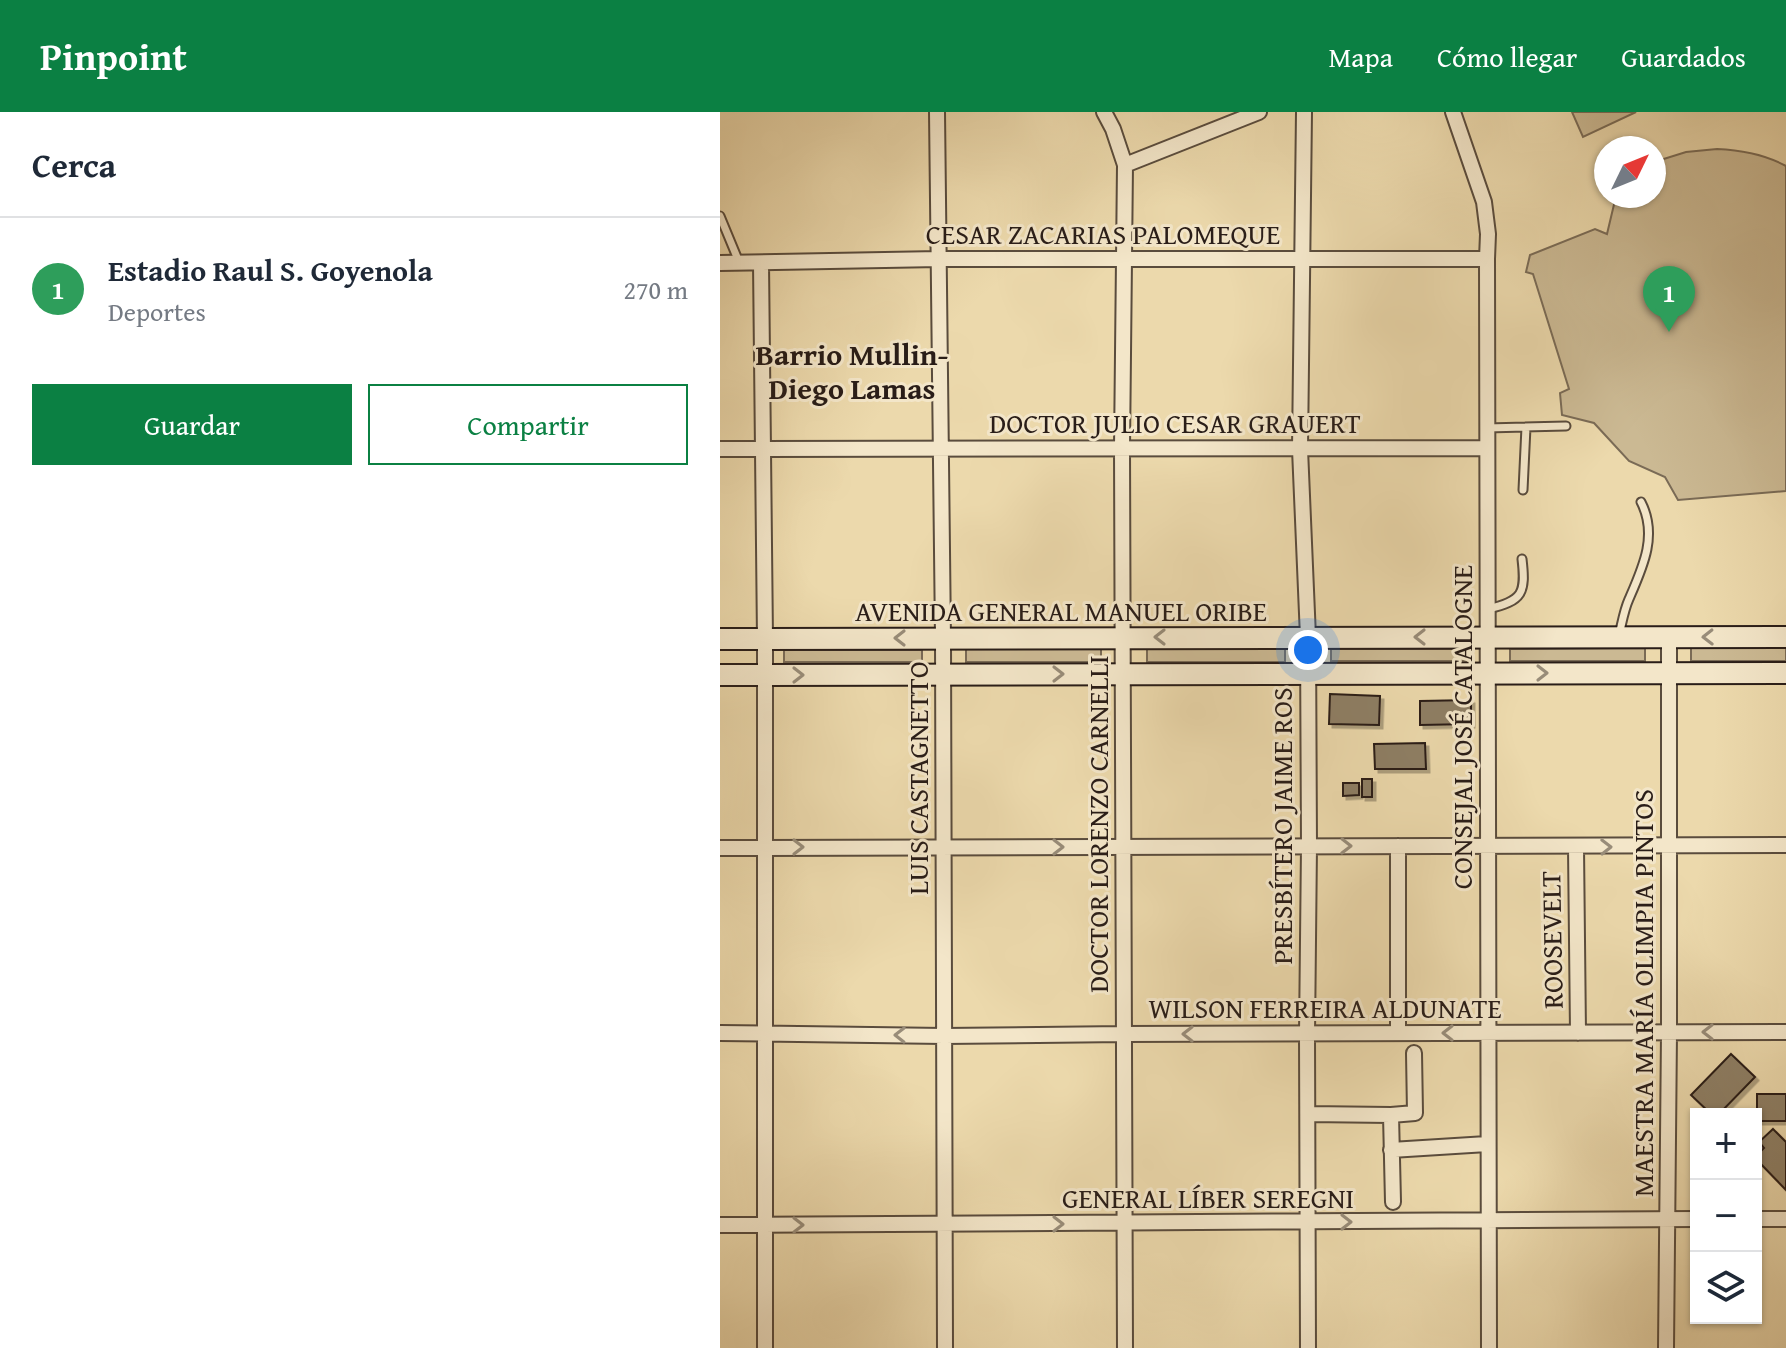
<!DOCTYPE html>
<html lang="es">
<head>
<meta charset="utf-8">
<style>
	body { margin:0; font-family:"Gentium Book Plus",serif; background:#f6f6f7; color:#1f2937 }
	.controls { position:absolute; right:24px; bottom:24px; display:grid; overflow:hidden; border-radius:0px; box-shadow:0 2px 6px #0004 }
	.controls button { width:72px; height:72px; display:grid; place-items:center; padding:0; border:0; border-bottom:2px solid #e0e1e3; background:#fff; color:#1f2937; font:40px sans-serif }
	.compass { position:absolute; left:874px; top:24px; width:72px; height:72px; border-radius:50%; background:#fff; box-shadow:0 2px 6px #0004; rotate:47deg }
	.you { position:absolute; left:588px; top:538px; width:28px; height:28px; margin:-20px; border:6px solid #fff; border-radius:50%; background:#1a73e8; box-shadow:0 0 0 12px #1a73e833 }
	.badge { display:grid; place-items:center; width:52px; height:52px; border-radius:50%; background:#0b8043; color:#fff; font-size:26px; font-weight:700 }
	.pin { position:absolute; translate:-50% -66px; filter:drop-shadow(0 2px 4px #0008) }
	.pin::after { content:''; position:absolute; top:42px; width:28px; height:24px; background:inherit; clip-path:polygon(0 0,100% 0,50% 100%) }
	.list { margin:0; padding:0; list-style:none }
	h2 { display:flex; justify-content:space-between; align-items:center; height:104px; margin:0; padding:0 32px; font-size:34px }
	h2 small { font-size:26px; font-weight:400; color:#747a83 }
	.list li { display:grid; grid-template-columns:52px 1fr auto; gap:24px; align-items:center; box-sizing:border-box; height:144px; padding:0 32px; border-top:2px solid #e0e1e3 }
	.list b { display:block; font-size:30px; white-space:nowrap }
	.list p { margin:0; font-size:26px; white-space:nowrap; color:#747a83 }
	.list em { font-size:26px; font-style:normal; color:#747a83 }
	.actions { display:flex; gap:16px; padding:24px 32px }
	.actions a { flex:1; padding:18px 0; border:2px solid #0b8043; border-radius:0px; text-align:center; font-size:28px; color:#0b8043 }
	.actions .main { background:#0b8043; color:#fff }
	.icon { flex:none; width:44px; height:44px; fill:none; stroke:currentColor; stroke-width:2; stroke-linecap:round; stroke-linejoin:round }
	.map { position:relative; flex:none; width:1066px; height:1236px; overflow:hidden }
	header { display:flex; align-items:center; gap:48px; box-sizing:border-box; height:112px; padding:0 40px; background:#0b8043; color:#fff }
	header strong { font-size:38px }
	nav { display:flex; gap:44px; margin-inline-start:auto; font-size:28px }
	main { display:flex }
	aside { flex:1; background:#fff }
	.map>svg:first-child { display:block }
</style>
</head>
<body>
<header>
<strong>Pinpoint</strong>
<nav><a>Mapa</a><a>Cómo llegar</a><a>Guardados</a></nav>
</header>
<main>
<aside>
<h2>Cerca<small></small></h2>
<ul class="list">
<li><span class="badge" style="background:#2e9e5b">1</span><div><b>Estadio Raul S. Goyenola</b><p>Deportes</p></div><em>270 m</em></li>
</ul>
<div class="actions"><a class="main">Guardar</a><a>Compartir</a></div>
</aside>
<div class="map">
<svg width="1066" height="1236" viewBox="0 0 1066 1236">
	<defs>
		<filter id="shadow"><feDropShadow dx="3.5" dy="3.5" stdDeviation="0" flood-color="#0004"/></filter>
	</defs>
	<rect width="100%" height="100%" fill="#ecd9ac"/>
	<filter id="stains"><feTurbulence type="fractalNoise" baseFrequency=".0025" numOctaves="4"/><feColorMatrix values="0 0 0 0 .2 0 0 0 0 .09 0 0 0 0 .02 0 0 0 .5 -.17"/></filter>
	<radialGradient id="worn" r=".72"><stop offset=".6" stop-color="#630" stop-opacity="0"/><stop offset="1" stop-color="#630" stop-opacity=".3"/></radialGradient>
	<path fill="#cbb993" stroke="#7a6b56" stroke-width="2" d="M852,0h64l-53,25z
		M997,37c25,1 47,5 69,17v325l-108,9 -13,-23 -36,-16 -35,-38 -32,-8 -2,-22 9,-4 -36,-115 -7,-2 4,-17 65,-26 12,5 9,-38h38v-34l32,-10z
		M925,536v13h-135v-12z
		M971,536h95v13h-95z
		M381,537v13h-135v-13z
		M427,537h138v13h-138z
		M611,537h135v12h-135z
		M64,538h138v12h-138z"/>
	<path fill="#8e7f65" stroke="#291d18" stroke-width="2" filter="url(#shadow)" d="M610,582l50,2 -1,29 -50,-1z
		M751,588v24l-51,1v-24z
		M705,631l1,26h-51l-1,-25z
		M642,667h10v18h-10z
		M623,671h16v12l-16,1z
		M1011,942l24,23 -36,37h-8l-20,-19z
		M1037,982h29v27h-29z
		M1053,1017l13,13v48l-30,-31v-3l8,-8 -5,-6z
		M973,1065h3v21h-3z"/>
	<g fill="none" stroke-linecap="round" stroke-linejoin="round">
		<g stroke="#5a4c3d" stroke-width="11">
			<path id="lane" d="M0,104l19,46
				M766,316l80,-2
				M803,378l3,-63
				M768,497c35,-8 38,-16 34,-50
				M899,523c3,-12 5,-25 10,-36 14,-32 29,-64 12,-97"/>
		</g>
		<g stroke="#5a4c3d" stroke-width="18">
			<path id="street" d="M217,0l6,526 2,710
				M384,0l9,17 12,36 -3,283 3,900
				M584,0l-4,337 8,188 1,209 -2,189 1,313
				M733,0l31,90 4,32 -1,25 2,1089
				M405,53l134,-53
				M0,151l219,-4h548
				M41,151l4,376v709
				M0,337l767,-1
				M856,735l2,186
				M0,736l1066,-3
				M0,921l224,3 180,-2 662,-2
				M678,921v-187
				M588,1002l83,1 24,-2 -1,-60
				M671,1003l2,87
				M671,1038l96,-6
				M1036,1107h30
				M0,1113l976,-6
				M946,1236l3,-315v-395"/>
		</g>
		<g stroke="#291d18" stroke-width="24">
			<path id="secondary" d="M0,527l1066,-2
				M0,563l1066,-2"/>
		</g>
		<use href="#lane" stroke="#f3e6c9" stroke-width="7"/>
		<use href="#street" stroke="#f3e6c9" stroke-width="14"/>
		<use href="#secondary" stroke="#f3e6c9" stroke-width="20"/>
	</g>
	<defs><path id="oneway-chevron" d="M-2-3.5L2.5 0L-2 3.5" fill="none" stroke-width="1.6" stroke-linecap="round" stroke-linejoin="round" transform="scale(2)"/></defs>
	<g stroke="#988c79">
		<use href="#oneway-chevron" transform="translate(440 525) rotate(-180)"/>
		<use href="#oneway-chevron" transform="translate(700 525) rotate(180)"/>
		<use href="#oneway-chevron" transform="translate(988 525) rotate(179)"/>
		<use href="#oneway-chevron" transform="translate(180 526) rotate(180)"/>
		<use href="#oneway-chevron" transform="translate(822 561)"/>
		<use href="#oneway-chevron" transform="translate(338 562)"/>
		<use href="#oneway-chevron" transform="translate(78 563)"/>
		<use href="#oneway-chevron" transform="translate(626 734) rotate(1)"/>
		<use href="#oneway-chevron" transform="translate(78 735)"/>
		<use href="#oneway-chevron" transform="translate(338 735)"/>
		<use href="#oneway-chevron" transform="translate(886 735) rotate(-1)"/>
		<use href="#oneway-chevron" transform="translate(988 920) rotate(180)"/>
		<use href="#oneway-chevron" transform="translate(728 921) rotate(-180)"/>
		<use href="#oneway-chevron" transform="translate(468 922) rotate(-180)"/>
		<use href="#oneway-chevron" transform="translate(180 923) rotate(-179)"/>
		<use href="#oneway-chevron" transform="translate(626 1110)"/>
		<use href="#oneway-chevron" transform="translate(338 1112)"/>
		<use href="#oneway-chevron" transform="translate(78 1113)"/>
	</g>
	<g text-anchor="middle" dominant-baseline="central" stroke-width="6" stroke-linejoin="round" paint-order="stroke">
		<g font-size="28" fill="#291d18" stroke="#f3e6c9">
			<text x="383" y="121">CESAR ZACARIAS PALOMEQUE</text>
			<text x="455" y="310">DOCTOR JULIO CESAR GRAUERT</text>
			<text x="341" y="498">AVENIDA GENERAL MANUEL ORIBE</text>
			<text transform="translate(741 615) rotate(-90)">CONSEJAL JOSÉ CATALOGNE</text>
			<text transform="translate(197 666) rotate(-90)">LUIS CASTAGNETTO</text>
			<text transform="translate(377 712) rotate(-90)">DOCTOR LORENZO CARNELLI</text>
			<text transform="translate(561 714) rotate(-90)">PRESBÍTERO JAIME ROS</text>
			<text transform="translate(831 828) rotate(-91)">ROOSEVELT</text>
			<text transform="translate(922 881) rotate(-90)">MAESTRA MARÍA OLIMPIA PINTOS</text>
			<text x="605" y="895">WILSON FERREIRA ALDUNATE</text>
			<text x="488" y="1085">GENERAL LÍBER SEREGNI</text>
		</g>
		<g font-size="30" font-weight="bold" fill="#291d18" stroke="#f3e6c9">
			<text x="132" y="242">Barrio Mullin-<tspan x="132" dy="34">Diego Lamas</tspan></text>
		</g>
	</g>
	<rect width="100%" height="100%" filter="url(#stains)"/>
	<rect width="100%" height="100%" fill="url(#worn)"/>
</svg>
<div class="controls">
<button>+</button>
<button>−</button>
<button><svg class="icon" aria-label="layers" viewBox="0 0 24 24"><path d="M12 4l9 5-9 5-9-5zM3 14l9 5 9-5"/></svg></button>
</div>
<svg class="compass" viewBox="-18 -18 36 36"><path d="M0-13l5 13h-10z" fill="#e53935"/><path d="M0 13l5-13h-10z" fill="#747a83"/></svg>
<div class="you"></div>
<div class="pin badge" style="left:949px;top:220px;background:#2e9e5b">1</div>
</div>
</main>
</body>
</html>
